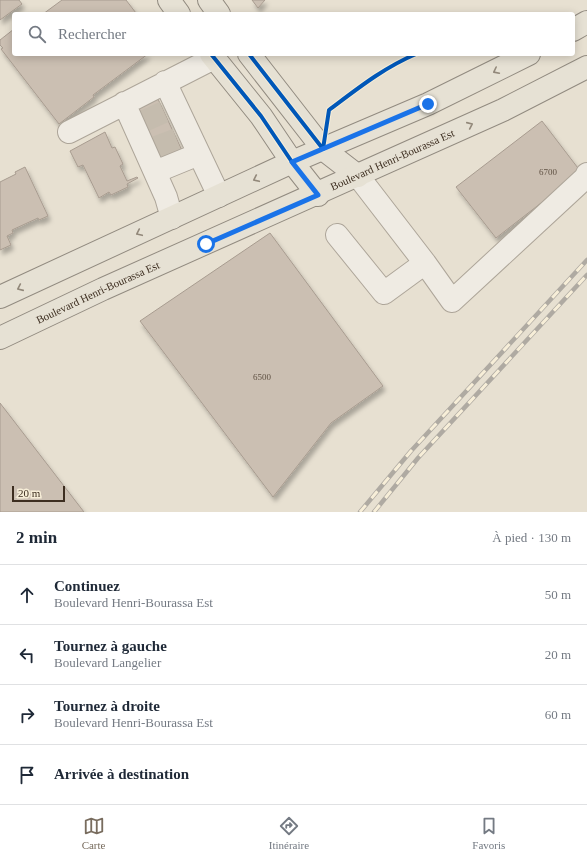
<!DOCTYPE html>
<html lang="fr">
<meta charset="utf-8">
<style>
:root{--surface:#fff;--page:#f2f2f3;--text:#1f2937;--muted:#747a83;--line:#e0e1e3;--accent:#786c5e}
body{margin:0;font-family:Georgia,serif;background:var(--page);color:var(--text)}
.scale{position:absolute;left:12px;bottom:10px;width:53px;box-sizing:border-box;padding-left:4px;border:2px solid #3d2e20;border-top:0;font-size:11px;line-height:14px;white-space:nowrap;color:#3d2e20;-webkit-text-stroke:3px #f7eed8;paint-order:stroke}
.stop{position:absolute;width:12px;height:12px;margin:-9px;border:3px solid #1a73e8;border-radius:50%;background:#fff}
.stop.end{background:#1a73e8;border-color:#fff;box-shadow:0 1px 4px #0008}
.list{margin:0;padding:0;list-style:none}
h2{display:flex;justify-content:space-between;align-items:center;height:52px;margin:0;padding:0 16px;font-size:17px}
h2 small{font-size:13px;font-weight:400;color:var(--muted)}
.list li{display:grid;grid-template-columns:26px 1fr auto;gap:12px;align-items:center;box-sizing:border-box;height:60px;padding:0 16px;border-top:1px solid var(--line)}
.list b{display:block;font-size:15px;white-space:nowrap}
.list p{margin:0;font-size:13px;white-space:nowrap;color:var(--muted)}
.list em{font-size:13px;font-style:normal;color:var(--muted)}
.icon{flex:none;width:22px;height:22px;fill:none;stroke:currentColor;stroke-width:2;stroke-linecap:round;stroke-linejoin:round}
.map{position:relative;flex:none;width:587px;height:512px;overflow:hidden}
.search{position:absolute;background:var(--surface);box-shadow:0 2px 10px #0003;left:12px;right:12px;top:12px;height:44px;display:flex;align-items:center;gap:10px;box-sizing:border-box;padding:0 14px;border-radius:4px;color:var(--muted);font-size:15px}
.sheet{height:292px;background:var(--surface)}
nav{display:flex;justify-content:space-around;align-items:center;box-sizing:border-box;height:56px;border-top:1px solid var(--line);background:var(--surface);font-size:11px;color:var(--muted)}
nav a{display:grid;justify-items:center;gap:2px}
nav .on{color:var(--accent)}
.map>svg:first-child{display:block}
.building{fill:#cbbfb2;stroke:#a89c90;filter:url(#shadow)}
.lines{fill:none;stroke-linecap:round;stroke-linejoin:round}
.minor-tunnel{stroke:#c5bcae;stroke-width:22;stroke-dasharray:22 11;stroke-linecap:butt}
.minor-casing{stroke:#ada599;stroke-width:24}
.major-casing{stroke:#928b80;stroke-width:24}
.minor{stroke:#efebe3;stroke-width:22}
.major{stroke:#e6e1d4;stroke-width:22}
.rail-casing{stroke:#afaaa2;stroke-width:4.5}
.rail{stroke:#f7eed8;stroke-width:3;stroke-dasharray:9;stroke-linecap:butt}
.cycleway-casing{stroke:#f7eed8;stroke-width:6}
.cycleway{stroke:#0057b8;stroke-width:4}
.oneway{stroke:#92887a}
.route{stroke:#1a73e8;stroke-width:5}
.labels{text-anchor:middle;stroke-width:3.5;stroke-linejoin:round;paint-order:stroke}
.number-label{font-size:9px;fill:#605244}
.street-label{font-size:11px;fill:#3d2e20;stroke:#f7eed8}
</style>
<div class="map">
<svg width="587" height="512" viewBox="0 0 587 512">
<defs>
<filter id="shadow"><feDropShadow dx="2.5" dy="4.5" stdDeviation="2" flood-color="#0004"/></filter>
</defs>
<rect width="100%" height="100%" fill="#e7e0d1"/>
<!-- building -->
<path class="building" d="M 0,0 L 19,0 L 22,4 L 0,20 Z
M 62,0 L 126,0 L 136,13 L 134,14 L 43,14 Z
M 252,0 L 265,0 L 258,8 Z
M 14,29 L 14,54 L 148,54 L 93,95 L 94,97 L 59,124 L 1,49 L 3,48 L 0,45 L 0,40 Z
M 158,99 L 185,157 L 165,166 L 138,109 Z
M 542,121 L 581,172 L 496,238 L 456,187 Z
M 105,132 L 112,148 L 115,147 L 123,164 L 120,166 L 127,181 L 137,177 L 138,178 L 127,184 L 128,187 L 111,195 L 109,192 L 99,198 L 83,165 L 78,167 L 70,151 Z
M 25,167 L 48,216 L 39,220 L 38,218 L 12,230 L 13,233 L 7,236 L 11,245 L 0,250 L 0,182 L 16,174 L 15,172 Z
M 270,233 L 383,386 L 331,423 L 273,497 L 140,321 Z
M 0,403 L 84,512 L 0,512 Z"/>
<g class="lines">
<!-- minor-tunnel -->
<path class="minor-tunnel" d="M 144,121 L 164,112
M 156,147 L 177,139"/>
<!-- minor casing -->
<g class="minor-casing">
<path id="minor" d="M 165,82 L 219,196
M 124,103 L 166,197 L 172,218
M 69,132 L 214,58
M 155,172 L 199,154
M 358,176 L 425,263 L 452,301 L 586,177 L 587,174
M 337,235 L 384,293 L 425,263"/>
</g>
<!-- major casing -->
<g class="major-casing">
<g id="major">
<path d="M 169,0 L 179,14"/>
<path d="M 209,0 L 219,14"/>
<path d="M 573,30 L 587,22"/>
<path d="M 211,54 L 261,116 L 292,162 L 318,195"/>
<path d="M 249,54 L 323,149 L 358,176"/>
<path d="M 0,297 L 292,162 L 428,104 L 529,54"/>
<path id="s1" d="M 0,338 L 103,289 L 503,110 L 587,67"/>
</g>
</g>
<!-- minor -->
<use href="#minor" class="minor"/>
<!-- major -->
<use href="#major" class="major"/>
<!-- rail casing -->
<g class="rail-casing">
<path id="rail" d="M 360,512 L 411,451 L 587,260
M 374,512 L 418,458 L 587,275"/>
</g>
<!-- rail -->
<use href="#rail" class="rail"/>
<!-- cycleway casing -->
<g class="cycleway-casing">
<path id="cycleway" d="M 211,54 L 261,116 L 292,162
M 249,54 L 323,149
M 323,149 L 329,110 C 357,89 383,68 416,54"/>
</g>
<!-- cycleway -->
<use href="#cycleway" class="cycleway"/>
</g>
<!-- one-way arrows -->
<defs><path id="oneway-chevron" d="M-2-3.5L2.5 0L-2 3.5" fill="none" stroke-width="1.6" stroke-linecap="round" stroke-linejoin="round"/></defs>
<g class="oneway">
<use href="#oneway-chevron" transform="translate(496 71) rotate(153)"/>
<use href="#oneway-chevron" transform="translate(470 125) rotate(-24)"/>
<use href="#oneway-chevron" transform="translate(256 179) rotate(155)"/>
<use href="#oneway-chevron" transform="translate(139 233) rotate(155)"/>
<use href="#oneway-chevron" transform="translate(20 288) rotate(156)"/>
</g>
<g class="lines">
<!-- route -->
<path class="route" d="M 206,244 L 318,195 L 292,162 L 428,104"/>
</g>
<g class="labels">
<!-- number labels -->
<g class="number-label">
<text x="548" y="175">6700</text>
<text x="262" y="380">6500</text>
</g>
<!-- street labels -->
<g class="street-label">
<text dy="4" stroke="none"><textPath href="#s1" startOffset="431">Boulevard Henri-Bourassa Est</textPath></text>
<text dy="4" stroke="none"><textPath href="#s1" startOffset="108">Boulevard Henri-Bourassa Est</textPath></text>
</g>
</g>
</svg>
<div class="scale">20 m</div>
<div class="stop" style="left:206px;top:244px"></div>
<div class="stop end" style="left:428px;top:104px"></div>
<div class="search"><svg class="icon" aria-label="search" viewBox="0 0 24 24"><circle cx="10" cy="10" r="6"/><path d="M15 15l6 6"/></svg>Rechercher</div>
</div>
<section class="sheet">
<h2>2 min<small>À pied · 130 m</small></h2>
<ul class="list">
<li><svg class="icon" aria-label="ahead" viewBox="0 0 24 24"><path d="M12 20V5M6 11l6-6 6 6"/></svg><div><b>Continuez</b><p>Boulevard Henri-Bourassa Est</p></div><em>50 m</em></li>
<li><svg class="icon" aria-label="left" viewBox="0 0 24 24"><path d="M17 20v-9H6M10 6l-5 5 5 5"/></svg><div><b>Tournez à gauche</b><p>Boulevard Langelier</p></div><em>20 m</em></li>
<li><svg class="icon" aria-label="right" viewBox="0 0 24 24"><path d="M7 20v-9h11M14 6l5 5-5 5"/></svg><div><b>Tournez à droite</b><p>Boulevard Henri-Bourassa Est</p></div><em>60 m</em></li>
<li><svg class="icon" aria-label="arrive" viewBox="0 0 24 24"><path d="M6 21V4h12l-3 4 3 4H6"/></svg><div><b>Arrivée à destination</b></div></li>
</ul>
</section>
<nav>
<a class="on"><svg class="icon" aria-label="map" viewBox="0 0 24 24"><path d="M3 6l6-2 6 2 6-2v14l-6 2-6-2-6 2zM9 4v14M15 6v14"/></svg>Carte</a>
<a><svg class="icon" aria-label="directions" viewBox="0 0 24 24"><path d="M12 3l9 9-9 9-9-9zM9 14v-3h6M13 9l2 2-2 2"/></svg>Itinéraire</a>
<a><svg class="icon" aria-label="saved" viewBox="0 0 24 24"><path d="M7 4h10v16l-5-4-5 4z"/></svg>Favoris</a>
</nav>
